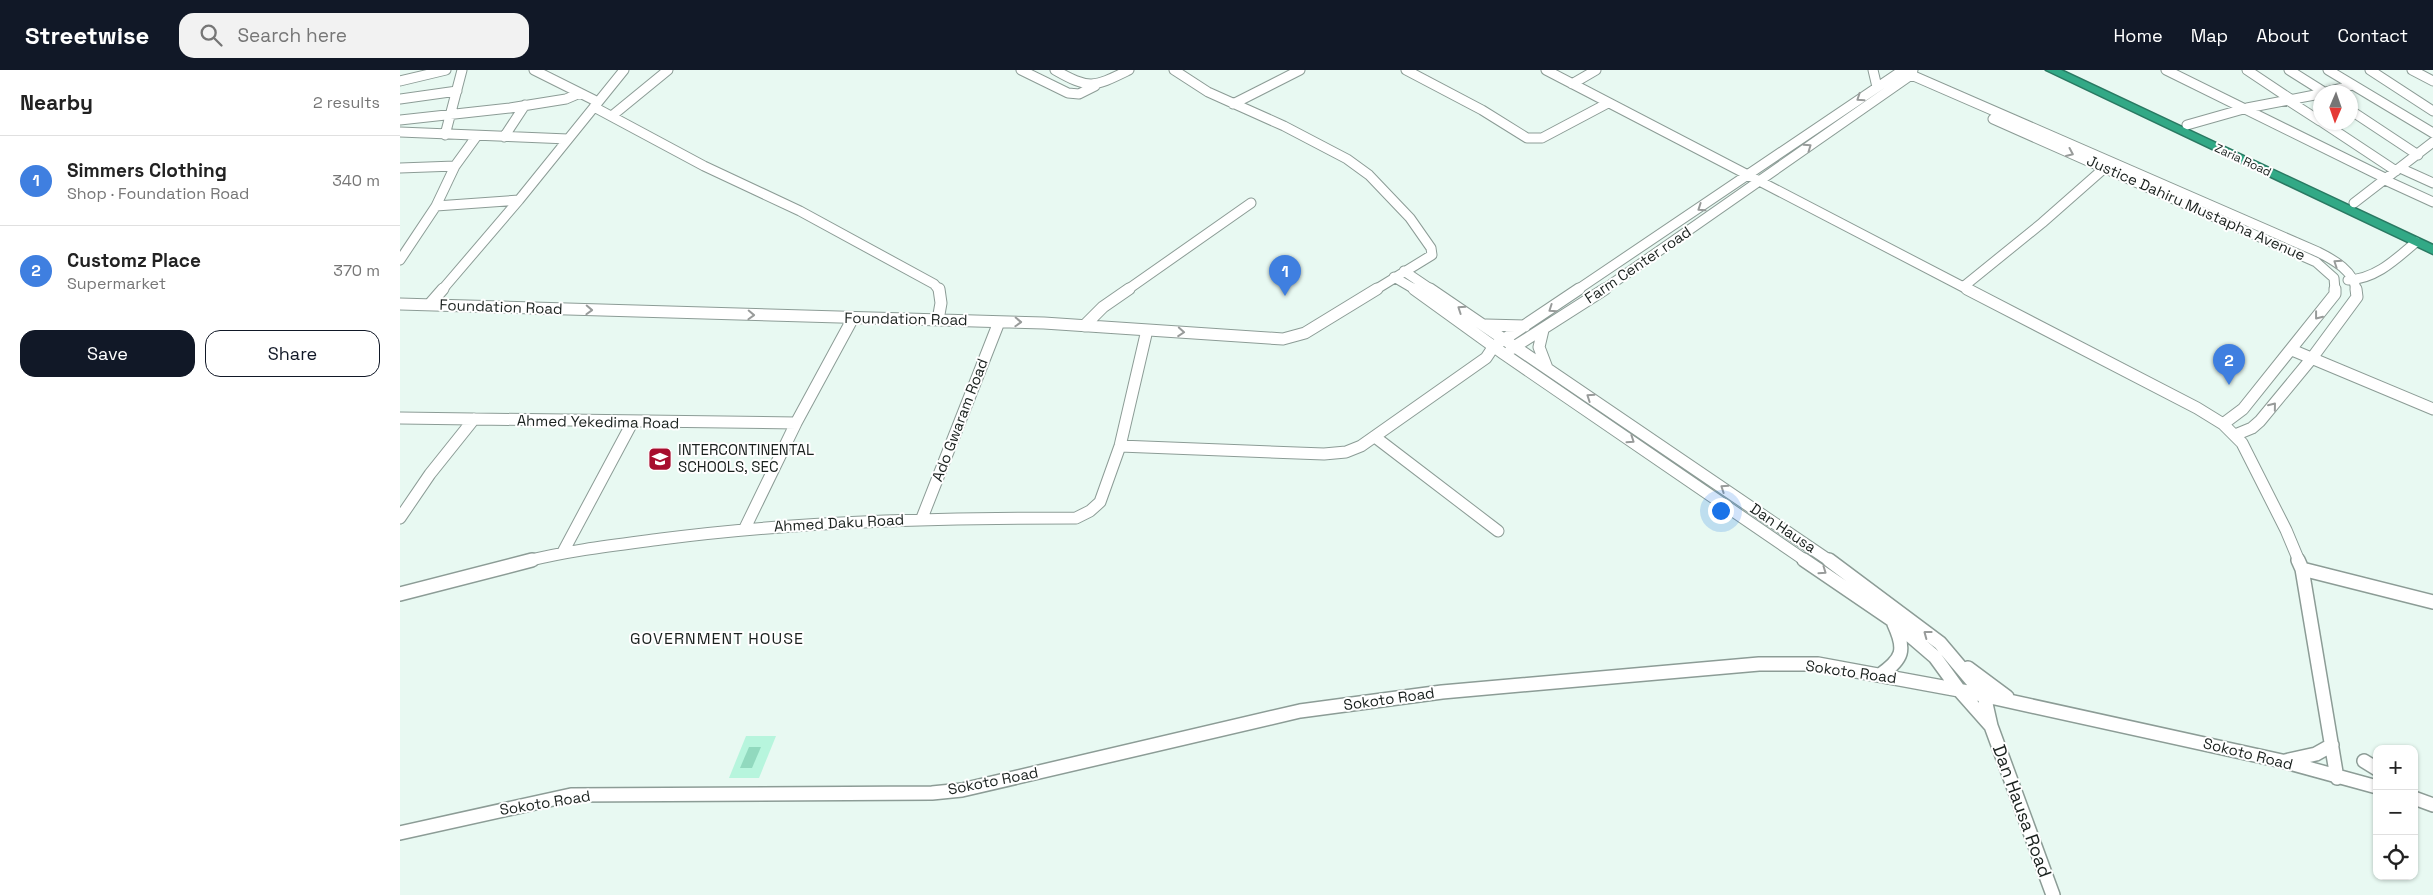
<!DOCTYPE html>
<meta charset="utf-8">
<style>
:root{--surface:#fff;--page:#f2f2f2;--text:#222;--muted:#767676;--line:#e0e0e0;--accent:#111827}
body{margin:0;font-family:"Space Grotesk",sans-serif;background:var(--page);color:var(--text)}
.controls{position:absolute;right:15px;bottom:15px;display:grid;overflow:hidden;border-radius:10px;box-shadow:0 1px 4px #0004}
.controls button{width:45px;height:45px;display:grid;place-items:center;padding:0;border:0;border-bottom:1px solid var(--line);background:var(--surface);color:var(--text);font:25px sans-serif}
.compass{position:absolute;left:1913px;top:15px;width:45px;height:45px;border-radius:50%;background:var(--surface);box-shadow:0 1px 4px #0004;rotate:182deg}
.you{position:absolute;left:1320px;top:440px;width:18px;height:18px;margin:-12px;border:4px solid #fff;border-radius:50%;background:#1a73e8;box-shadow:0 0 0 8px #1a73e833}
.badge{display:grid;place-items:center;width:32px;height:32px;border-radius:50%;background:var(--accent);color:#fff;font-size:16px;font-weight:700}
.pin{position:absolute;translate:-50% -41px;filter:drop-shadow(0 1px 2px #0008)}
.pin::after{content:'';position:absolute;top:26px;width:18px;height:15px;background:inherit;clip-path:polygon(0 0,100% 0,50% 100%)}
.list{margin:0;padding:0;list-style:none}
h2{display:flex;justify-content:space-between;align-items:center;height:65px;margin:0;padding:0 20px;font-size:21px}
h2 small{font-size:16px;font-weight:400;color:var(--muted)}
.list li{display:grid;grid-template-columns:32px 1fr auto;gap:15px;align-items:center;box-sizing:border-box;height:90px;padding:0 20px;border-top:1px solid var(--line)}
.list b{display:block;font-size:19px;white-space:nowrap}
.list p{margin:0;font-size:16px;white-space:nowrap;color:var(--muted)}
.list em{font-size:16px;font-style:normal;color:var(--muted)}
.actions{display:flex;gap:10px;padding:15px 20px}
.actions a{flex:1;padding:11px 0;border:1px solid var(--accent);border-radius:15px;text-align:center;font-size:18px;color:var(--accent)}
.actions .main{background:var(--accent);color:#fff}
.icon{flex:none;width:28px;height:28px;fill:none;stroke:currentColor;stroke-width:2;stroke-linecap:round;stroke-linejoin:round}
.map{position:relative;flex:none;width:2033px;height:825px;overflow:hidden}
header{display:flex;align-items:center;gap:30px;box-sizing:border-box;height:70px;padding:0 25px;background:var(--accent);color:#fff}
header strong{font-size:24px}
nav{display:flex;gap:28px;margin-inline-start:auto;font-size:18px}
.search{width:350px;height:45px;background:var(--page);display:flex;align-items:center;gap:12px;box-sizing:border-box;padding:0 18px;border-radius:15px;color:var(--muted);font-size:19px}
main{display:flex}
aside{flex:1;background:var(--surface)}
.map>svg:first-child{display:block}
.green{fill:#b7f5dd}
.water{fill:#91d9be}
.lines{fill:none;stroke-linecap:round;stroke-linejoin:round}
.minor-far2-casing{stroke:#8c9c96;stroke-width:11}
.minor-far1-casing{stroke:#8c9c96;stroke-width:13}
.minor-casing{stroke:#8c9c96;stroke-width:16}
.highway-casing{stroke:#2a7962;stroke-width:3}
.minor-far2{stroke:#fff;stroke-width:9}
.minor-far1{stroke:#fff;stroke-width:11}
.minor{stroke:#fff;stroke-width:13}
.highway{fill:#32a986;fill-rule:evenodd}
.oneway{stroke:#989b9a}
.labels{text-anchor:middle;stroke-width:4;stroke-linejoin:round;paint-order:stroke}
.far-street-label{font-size:12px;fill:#1a211e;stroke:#fff}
.street-label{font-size:15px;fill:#1a211e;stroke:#fff}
.poi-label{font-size:15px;fill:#1a211e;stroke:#fff;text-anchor:start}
.neighbourhood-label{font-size:16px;letter-spacing:1px;fill:#1a211e;stroke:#fff}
.near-street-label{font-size:18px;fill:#1a211e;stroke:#fff}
</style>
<header>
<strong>Streetwise</strong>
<div class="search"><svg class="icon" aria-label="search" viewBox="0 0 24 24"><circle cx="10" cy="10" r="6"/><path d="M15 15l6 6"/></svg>Search here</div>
<nav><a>Home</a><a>Map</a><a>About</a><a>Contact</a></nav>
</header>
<main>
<aside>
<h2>Nearby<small>2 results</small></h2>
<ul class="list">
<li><span class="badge" style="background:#3f7fe0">1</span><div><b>Simmers Clothing</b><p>Shop · Foundation Road</p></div><em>340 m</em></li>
<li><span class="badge" style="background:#3f7fe0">2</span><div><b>Customz Place</b><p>Supermarket</p></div><em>370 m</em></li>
</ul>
<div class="actions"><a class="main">Save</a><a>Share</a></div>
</aside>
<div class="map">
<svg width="2033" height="825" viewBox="0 0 2033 825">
<rect width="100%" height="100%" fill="#e8f9f2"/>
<!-- green -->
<path class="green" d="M 346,666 L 376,666 L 359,708 L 329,708 Z"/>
<!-- water -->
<path class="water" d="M 349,677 L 361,677 L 352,698 L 340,698 Z"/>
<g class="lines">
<!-- minor-far2 casing -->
<g class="minor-far2-casing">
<path id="minor-far2" d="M 134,0 L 198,32
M 621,0 L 668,23 L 679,24 L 695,16
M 655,0 C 690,20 694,17 729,0
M 774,0 L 808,22 L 884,56 L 947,89 L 969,105 L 1010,148 L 1031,178 L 1032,185 L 975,220
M 1006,0 L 1082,40 L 1127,68 L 1142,68 L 1208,33
M 1146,0 L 1569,220
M 1473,0 L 1477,17
M 1500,0 L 1918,182 C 1934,190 1954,201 1956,220
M 1766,0 L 1987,109
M 1847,0 L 1892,30
M 1889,0 L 1924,22
M 1928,0 L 2033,63
M 1970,0 L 2033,41
M 2012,0 L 2033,11
M 0,11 L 46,0
M 1172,14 L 1196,0
M 1926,22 L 1953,15
M 0,29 L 57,21
M 1889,31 L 1920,51
M 833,34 L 900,0
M 194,37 L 304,96 L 400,141 L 534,214 L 539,220
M 1950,40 L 2018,85
M 213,45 L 268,0
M 1593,49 L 1916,192 L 1934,208 L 1935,220
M 0,50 L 110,38 L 166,29 L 180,23
M 1922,52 L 1996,101
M 1787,55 L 1847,38 L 1920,24
M 0,62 L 168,69
M 45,65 L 62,0
M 104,67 L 125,35
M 0,98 L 55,96
M 2000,98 L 2033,113
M 1985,110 L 2033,132
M 1954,133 L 2033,72
M 36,136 L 119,130
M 0,190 L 36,136 L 55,96 L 76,67
M 1004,201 L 1032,220
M 994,207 L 1016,220
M 1948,210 C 1976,209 1996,189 2016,172
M 1563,217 L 1642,153 L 1709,94
M 42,220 L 119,130 L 224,0
M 727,220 L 851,133
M 1177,220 L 1503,0
M 1203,220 L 1511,5 L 1513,0"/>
</g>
<!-- minor-far1 casing -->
<g class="minor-far1-casing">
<path id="minor-far1" d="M 1014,219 L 1104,284 L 1406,491
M 1030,219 L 1430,491
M 1567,219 L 1797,338 L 1823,354 L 1842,373 L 1886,460 L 1899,491
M 0,234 L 644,253 L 883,269 L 905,263 L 977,219
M 29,235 L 43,219
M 538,250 L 541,233 L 539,219
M 1086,255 L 1125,256
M 684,256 L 703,237 L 729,219
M 1143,260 L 1139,277 L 1147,298
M 1111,279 L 1205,219
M 1892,280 L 2033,339
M 0,348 L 396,353
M 1823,354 L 1843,339 L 1935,224 L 1935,219
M 1835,365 L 1852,358 L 1860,351 L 1912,288 L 1957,227 L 1956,219
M 975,367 L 1098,461
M 720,376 L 924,384 L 946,382 L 961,376 L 1086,288 L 1094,276 L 1179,219
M 0,448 L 30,404 L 74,349
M 522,448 L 599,252
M 345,458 L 396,353 L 453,248
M 163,482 L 232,353
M 127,491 C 171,480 216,475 261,469 C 400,451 536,448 676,448 L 690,441 L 700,432 L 720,376 L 747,260"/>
</g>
<!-- minor casing -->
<g class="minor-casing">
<path id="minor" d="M 1404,490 L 1492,550 L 1535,587 L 1559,620 L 1590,655
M 1429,490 L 1540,573 L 1584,625 L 1591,656 L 1653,825
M 1898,490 L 1902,499 L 1937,708
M 1902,499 L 2033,532
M 0,524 L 132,490
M 1568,598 L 1607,627
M 1480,605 C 1503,589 1506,580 1494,554
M 1885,691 L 1916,684 L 1932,675
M 1964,691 L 1977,699
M 2014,728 L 2033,735
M 0,763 L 171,725 L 532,723 L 562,720 L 900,641 L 1042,622 L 1359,594 L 1418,594 L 1559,620 L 1882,691 L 1977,717"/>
</g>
<!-- highway casing -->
<g class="highway-casing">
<path id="highway" d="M 1646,0 L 1661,0 L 2033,175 L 2033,184 Z"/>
</g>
<!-- minor-far2 -->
<use href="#minor-far2" class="minor-far2"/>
<!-- minor-far1 -->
<use href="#minor-far1" class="minor-far1"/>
<!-- minor -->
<use href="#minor" class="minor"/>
<!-- highway -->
<use href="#highway" class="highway"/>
</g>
<!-- one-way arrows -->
<defs><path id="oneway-chevron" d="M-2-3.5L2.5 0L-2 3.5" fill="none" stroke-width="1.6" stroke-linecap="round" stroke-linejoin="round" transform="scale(1.25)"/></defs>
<g class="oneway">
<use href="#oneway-chevron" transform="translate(1460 28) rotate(146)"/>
<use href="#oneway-chevron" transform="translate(1408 77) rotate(-35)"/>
<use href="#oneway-chevron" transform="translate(1670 83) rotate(24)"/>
<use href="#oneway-chevron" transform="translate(1301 138) rotate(146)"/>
<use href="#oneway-chevron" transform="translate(1937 193) rotate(-146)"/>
<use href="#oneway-chevron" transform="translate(1061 239) rotate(-146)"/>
<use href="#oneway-chevron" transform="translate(1152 239) rotate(146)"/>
<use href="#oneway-chevron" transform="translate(189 240) rotate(2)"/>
<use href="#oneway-chevron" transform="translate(351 245) rotate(2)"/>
<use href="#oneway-chevron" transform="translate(1918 246) rotate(128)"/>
<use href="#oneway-chevron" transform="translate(618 252) rotate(2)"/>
<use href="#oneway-chevron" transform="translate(781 262) rotate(4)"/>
<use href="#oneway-chevron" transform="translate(1190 327) rotate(-146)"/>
<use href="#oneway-chevron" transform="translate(1873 336) rotate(-51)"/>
<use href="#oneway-chevron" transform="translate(1231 370) rotate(34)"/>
<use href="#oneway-chevron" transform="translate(1324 418) rotate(-146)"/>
<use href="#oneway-chevron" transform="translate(1423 501) rotate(35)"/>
<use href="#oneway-chevron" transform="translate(1527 564) rotate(-143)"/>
</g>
<!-- icons -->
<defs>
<g id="school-square" transform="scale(1.25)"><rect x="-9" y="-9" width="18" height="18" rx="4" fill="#a70e2e" stroke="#fff"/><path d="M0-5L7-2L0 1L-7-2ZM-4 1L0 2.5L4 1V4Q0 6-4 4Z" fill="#fff"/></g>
</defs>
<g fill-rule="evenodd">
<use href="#school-square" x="260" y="389"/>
</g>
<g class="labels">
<!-- far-street labels -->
<g class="far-street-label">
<text transform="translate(1843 90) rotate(25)" y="4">Zaria Road</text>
</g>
<!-- street labels -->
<g class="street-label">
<text transform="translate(1796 138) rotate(24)" y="5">Justice Dahiru Mustapha Avenue</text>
<text transform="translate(1238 195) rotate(-34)" y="5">Farm Center road</text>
<text transform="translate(101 237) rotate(2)" y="5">Foundation Road</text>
<text transform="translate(506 249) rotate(1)" y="5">Foundation Road</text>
<text transform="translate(560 350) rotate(-69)" y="5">Ado Gwaram Road</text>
<text transform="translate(198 352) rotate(1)" y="5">Ahmed Yekedima Road</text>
<text transform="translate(439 453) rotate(-3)" y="5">Ahmed Daku Road</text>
<text transform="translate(1383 458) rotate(34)" y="5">Dan Hausa</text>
<text transform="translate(1451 602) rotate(8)" y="5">Sokoto Road</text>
<text transform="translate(989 629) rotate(-8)" y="5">Sokoto Road</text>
<text transform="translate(1848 684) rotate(14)" y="5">Sokoto Road</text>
<text transform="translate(593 711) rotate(-11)" y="5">Sokoto Road</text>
<text transform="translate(145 733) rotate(-9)" y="5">Sokoto Road</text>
</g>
<!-- poi labels -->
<g class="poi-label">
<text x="278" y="385">INTERCONTINENTAL<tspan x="278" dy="17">SCHOOLS, SEC</tspan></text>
</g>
<!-- neighbourhood labels -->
<g class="neighbourhood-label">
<text x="317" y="574">GOVERNMENT HOUSE</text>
</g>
<!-- near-street labels -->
<g class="near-street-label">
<text transform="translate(1622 741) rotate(70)" y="6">Dan Hausa Road</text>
</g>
</g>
</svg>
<div class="controls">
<button>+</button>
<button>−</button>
<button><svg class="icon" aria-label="locate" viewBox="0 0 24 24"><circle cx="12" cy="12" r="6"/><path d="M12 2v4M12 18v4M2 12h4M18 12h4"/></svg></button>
</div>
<svg class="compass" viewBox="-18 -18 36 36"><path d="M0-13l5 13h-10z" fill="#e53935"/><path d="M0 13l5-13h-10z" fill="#767676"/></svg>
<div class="you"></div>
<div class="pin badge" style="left:885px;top:226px;background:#3f7fe0">1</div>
<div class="pin badge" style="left:1829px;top:315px;background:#3f7fe0">2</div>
</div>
</main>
